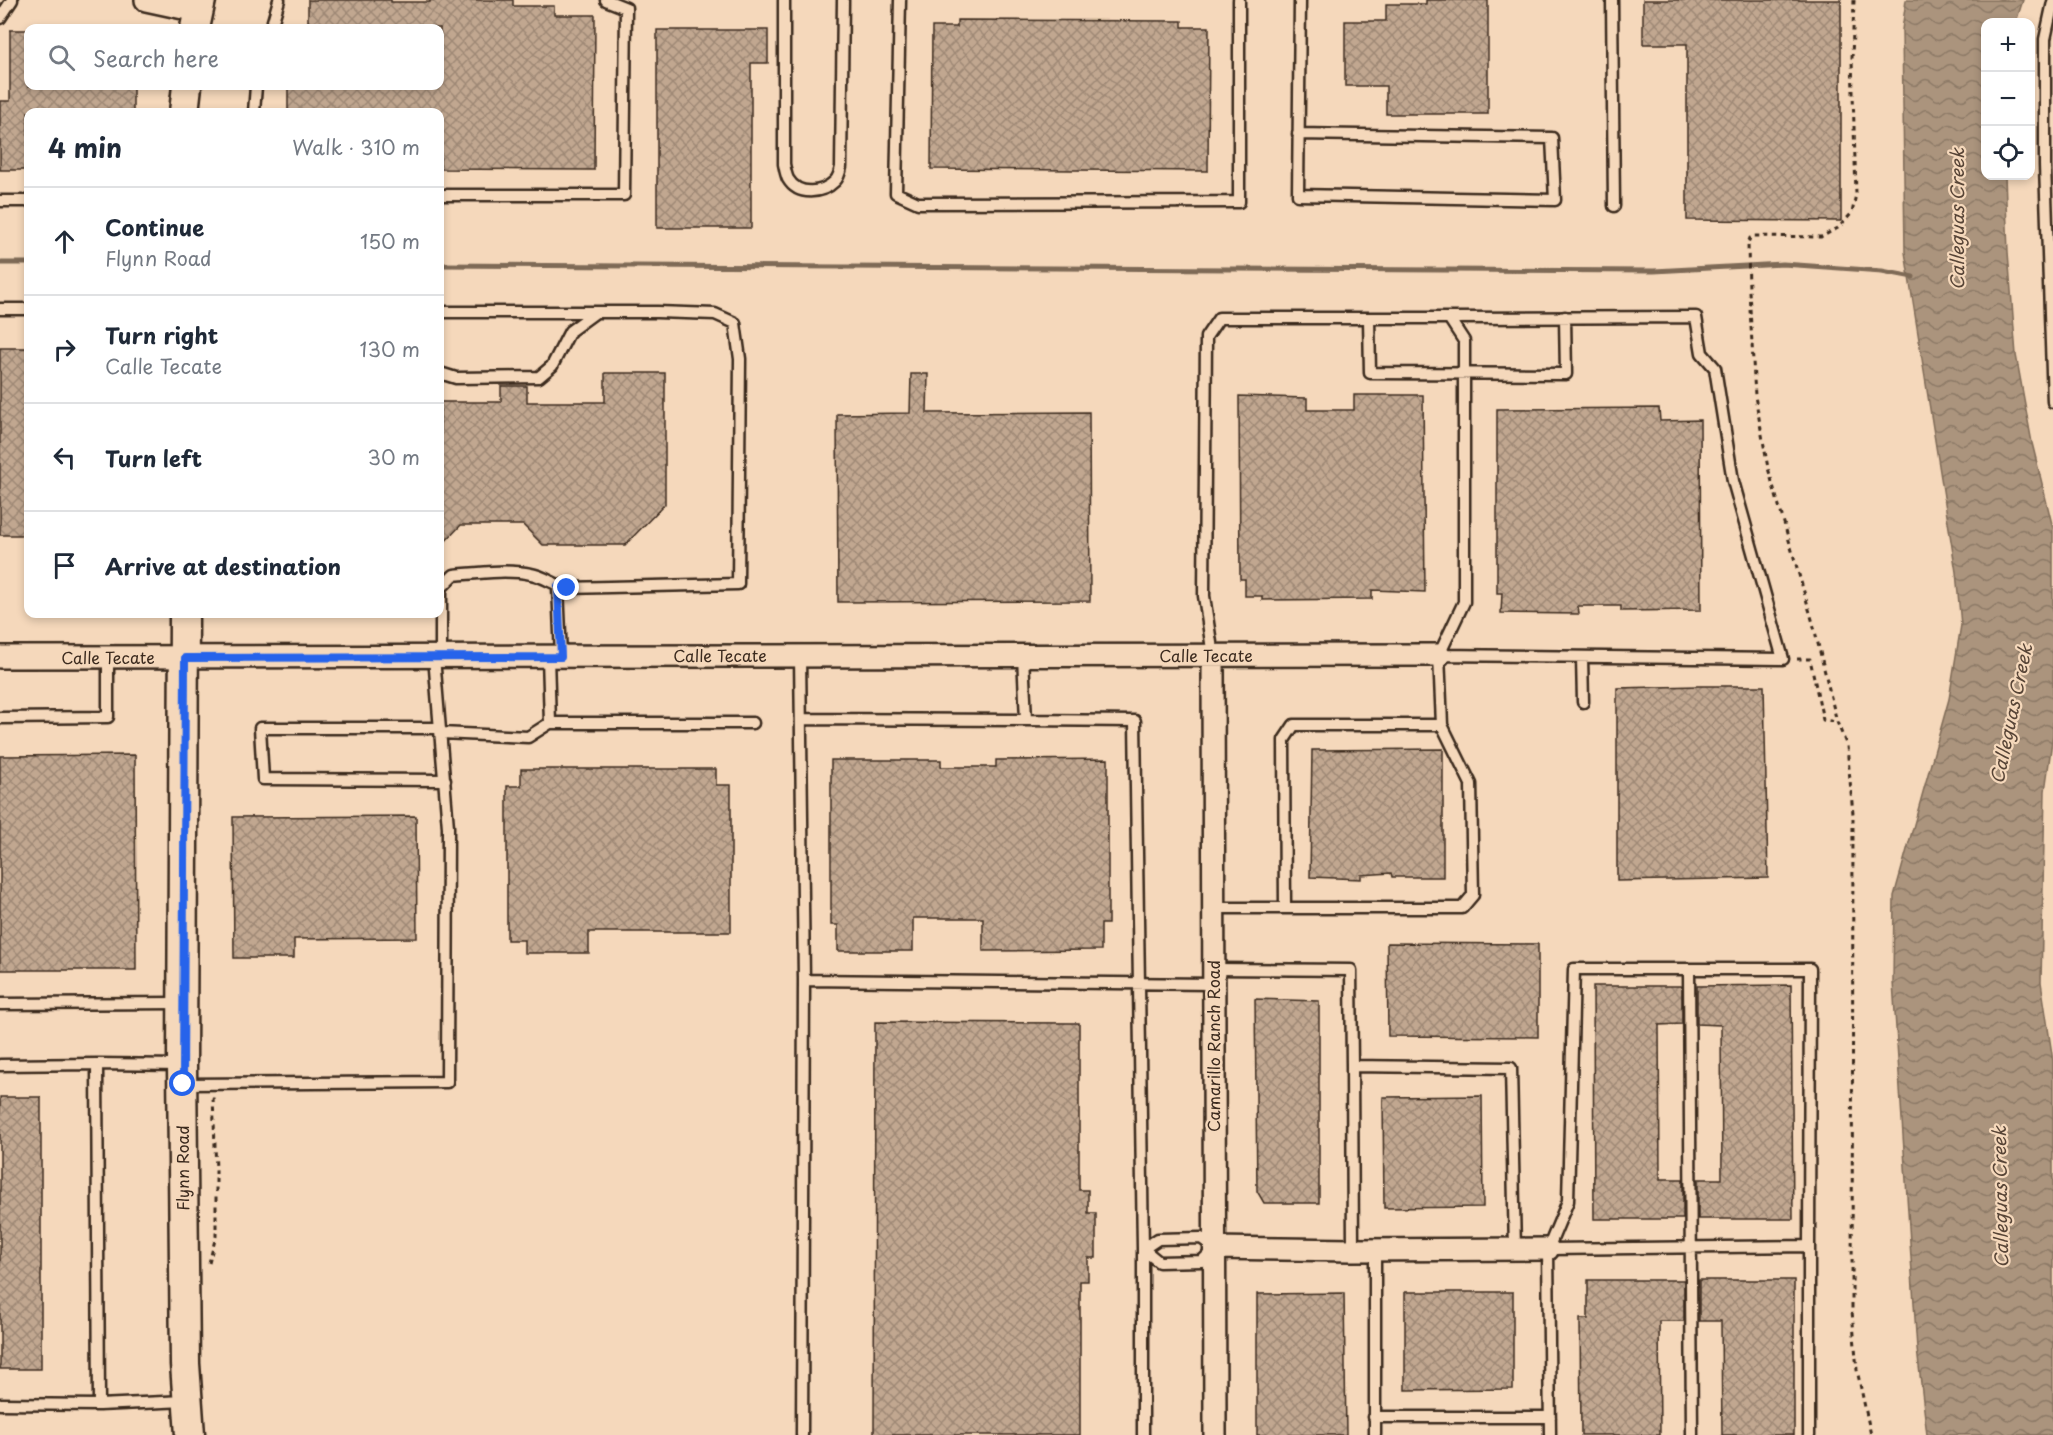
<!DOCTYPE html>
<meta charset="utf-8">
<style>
:root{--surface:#fff;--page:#f6f6f7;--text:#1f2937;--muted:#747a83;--line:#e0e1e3}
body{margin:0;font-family:"Playpen Sans",sans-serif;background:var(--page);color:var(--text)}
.controls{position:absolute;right:18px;top:18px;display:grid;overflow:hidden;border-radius:12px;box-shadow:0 3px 9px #0003}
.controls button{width:54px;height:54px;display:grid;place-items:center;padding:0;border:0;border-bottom:2px solid var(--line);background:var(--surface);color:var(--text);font:30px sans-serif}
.stop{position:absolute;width:18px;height:18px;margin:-14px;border:4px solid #2563eb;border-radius:50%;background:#fff}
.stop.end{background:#2563eb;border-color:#fff;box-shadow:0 2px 6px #0008}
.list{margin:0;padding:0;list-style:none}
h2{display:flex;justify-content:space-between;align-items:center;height:78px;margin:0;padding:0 24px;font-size:26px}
h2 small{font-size:20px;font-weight:400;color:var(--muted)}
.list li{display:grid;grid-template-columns:39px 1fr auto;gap:18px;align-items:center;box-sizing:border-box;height:108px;padding:0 24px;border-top:2px solid var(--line)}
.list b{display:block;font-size:22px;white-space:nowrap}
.list p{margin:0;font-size:20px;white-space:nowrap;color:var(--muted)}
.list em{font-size:20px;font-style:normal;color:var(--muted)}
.icon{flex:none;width:33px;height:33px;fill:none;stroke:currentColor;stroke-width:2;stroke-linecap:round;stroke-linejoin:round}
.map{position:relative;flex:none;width:2053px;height:1435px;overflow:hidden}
.search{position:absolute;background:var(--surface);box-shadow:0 3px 9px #0003;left:24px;top:24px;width:420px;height:66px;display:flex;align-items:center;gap:15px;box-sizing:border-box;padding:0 21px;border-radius:12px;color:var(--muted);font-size:22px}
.panel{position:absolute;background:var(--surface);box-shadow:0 3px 9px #0003;left:24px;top:108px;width:420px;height:510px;border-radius:12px}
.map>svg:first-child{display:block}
.water{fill:url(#water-waves);stroke:#7e6a57;stroke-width:1.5}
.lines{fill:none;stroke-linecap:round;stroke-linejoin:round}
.stream{stroke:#7e6a57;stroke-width:5}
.building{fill:url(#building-cross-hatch);stroke:#3b2a1e;stroke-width:1.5}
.service-casing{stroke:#3b2a1e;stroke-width:15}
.minor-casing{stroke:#3b2a1e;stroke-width:26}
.secondary-casing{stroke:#3b2a1e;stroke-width:33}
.path{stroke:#3b2a1e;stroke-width:3;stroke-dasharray:4.5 4.5;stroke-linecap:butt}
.service{stroke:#f5d8bb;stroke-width:10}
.minor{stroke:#f5d8bb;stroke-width:21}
.secondary{stroke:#f5d8bb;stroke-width:28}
.route{stroke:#2563eb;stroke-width:8}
.labels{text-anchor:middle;stroke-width:4.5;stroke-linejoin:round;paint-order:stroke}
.street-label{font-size:16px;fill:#3b2a1e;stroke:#f5d8bb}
.water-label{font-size:18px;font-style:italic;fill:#574436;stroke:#f5d8bb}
</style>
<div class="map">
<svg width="2053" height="1435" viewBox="0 0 2053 1435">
<defs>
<pattern id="water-waves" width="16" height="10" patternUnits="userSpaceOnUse" patternTransform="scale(1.5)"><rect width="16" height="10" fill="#ab947d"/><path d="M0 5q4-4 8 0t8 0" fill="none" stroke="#8c7966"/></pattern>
<pattern id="building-cross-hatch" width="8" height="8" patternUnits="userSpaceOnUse" patternTransform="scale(1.5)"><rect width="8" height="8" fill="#c1a790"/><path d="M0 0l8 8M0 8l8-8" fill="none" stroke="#9e8875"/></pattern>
</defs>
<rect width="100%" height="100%" fill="#f5d8bb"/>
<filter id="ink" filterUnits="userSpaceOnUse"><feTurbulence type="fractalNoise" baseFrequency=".0167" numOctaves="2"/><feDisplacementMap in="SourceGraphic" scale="12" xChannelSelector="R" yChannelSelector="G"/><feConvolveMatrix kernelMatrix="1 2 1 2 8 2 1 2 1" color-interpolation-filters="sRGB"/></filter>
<g filter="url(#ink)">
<!-- water -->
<path class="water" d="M 1906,0 L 2023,0 L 2016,22 L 1986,22 L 1986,176 L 2005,176 L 2008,252 L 2016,355 L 2032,443 L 2053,528 L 2053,734 L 2045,791 L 2041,982 L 2053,1061 L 2053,1435 L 1927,1435 L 1917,1349 L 1893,982 L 1894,896 L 1949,699 L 1961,625 L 1956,572 L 1905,252 L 1902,30 Z"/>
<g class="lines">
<!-- stream -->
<path class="stream" d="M 0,263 L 28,263
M 440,265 L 1654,271 L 1783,264 L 1882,271 L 1913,277"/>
</g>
<!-- building -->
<path class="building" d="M 308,0 L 391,0 L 391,2 L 430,2 L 430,0 L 513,0 L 513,6 L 554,6 L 554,15 L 595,15 L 594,170 L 440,169 L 440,112 L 288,112 L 288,86 L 440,86 L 440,28 L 308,28 Z
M 1426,0 L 1488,0 L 1488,114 L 1386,114 L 1386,86 L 1345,86 L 1345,21 L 1386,21 L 1386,4 L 1426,4 Z
M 1643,0 L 1841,0 L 1841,221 L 1687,220 L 1687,44 L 1643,44 Z
M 957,20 L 1182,21 L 1182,27 L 1209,27 L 1208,171 L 931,169 L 932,27 L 957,27 Z
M 10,30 L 28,30 L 28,86 L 133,86 L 133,112 L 28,112 L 28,170 L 0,170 L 0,101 L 10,101 Z
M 657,30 L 768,30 L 768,63 L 751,63 L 751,228 L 657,228 Z
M 0,348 L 28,348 L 28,535 L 0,535 Z
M 605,373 L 665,373 L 665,504 L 625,545 L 543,545 L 523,525 L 461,525 L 440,547 L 440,402 L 501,402 L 501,386 L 527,386 L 527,402 L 605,402 Z
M 911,374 L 928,374 L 927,413 L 1089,412 L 1090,601 L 838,602 L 837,414 L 910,413 Z
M 1354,395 L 1423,395 L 1425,592 L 1372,590 L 1372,599 L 1262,600 L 1262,596 L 1245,596 L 1245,579 L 1240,579 L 1239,396 L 1307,398 L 1307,410 L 1354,410 Z
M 1659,408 L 1660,421 L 1700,420 L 1701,610 L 1621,611 L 1621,606 L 1578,606 L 1579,614 L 1501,613 L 1502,593 L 1497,593 L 1497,409 Z
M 1698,686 L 1764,686 L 1768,878 L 1617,881 L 1617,688 Z
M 1443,749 L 1443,877 L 1392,877 L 1391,873 L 1361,875 L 1361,879 L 1310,877 L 1312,750 Z
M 135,755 L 136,970 L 0,970 L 0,756 Z
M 1108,759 L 1108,924 L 1101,924 L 1101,950 L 983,951 L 983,918 L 913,918 L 913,951 L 838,951 L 838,925 L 831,925 L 831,760 L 941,760 L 941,767 L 996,767 L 996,760 Z
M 521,769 L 716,769 L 716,785 L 731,785 L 731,932 L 589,932 L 589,953 L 524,953 L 524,940 L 507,940 L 507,786 L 521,786 Z
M 416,816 L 417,938 L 294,939 L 294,958 L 234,958 L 233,817 Z
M 1387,943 L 1538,944 L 1538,1037 L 1388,1036 Z
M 1791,985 L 1793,1219 L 1698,1219 L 1698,1179 L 1722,1179 L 1721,1025 L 1697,1024 L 1697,986 Z
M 1593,986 L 1682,986 L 1682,1024 L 1659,1025 L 1660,1179 L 1683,1179 L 1683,1219 L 1594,1219 Z
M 1255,999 L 1319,1001 L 1319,1203 L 1264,1203 L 1257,1191 Z
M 875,1022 L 1079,1023 L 1079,1190 L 1088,1190 L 1088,1213 L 1096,1213 L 1096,1258 L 1088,1258 L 1088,1281 L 1080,1281 L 1080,1435 L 874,1435 Z
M 1482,1096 L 1483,1207 L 1384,1208 L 1383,1097 Z
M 0,1097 L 41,1097 L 41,1369 L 0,1369 Z
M 1588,1280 L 1684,1280 L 1684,1321 L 1659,1321 L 1660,1435 L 1581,1435 L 1580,1319 L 1588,1319 Z
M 1699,1280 L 1794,1280 L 1794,1435 L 1722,1435 L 1721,1321 L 1699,1321 Z
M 1405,1292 L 1513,1292 L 1513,1389 L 1405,1390 Z
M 1344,1293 L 1346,1435 L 1257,1435 L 1257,1294 Z"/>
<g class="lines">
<!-- service casing -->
<g class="service-casing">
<path id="service" d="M 784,0 L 784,164 C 785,169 786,175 788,179 C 798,196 822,194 835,181 C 839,177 840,172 841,167 L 843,0
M 900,0 L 896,193 L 918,203 L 1239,202 L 1239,0
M 1612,0 L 1614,206
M 2053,2 L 2045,39 L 2045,165 L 2053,402
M 0,18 L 12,0
M 271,28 L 279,0
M 254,112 L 256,86
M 1298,134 L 1552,138 L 1555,200 L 1298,195 L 1300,0
M 440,195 L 624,195 L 626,8 L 606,0
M 0,201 L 28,201
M 0,309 L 28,309
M 440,312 L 657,312 L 715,314 L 735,323 L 740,359 L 738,584 L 567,588 C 554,585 544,576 531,574 C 508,569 478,573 454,575 L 440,589
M 1369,318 L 1370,373 L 1566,374 L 1565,317
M 440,373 L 456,378 L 539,377 L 552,366 L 570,331 L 596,312
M 558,586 L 561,657
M 441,589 L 441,657
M 1439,655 L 1783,659 L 1733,481 L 1715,368 L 1702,353 L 1696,317 L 1449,318
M 800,656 L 804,980 L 802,1435
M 1023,656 L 1026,720 L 1135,721 L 1143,1249 L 1143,1435
M 1213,656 L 1204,596 L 1206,337 L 1219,318 L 1449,318 L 1464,341 L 1464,602 L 1439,655 L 1442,725 L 1471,784 L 1473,895 L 1462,908 L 1285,908 L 1284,740 L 1294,725 L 1442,725
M 1582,657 L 1583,702
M 0,718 L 108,717 L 108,658
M 801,719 L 1026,720
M 550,723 L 753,723
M 440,728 L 260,728 L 263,779 L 445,780
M 441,733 L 528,737 L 550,723 L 548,657
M 1214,908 L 1285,908
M 1215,969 L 1351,970 L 1352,1066
M 1689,969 L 1692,1435
M 804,980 L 1214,984
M 0,1004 L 182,1003
M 0,1065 L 97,1064
M 183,1084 L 447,1082 L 448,827 L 434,657
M 1201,1238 L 1215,1248 L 1202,1261 L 1159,1262 L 1143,1249 L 1158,1239 Z
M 1548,1249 L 1809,1246 L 1809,1435
M 1353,1250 L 1352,1066 L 1511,1068 L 1515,1250
M 0,1404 L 99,1405 L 97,1064 L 182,1065
M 99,1405 L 185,1401
M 1374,1417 L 1550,1417
M 1375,1435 L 1375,1250
M 1550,1435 L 1548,1249 L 1568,1201 L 1574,969 L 1810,969 L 1809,1246"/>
</g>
<!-- minor casing -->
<g class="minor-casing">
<path id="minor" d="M 146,0 L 197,11
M 1213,656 L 1215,1435
M 0,657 L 1439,655
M 1215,1248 L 1353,1250 L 1548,1249"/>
</g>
<!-- secondary casing -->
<g class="secondary-casing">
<path id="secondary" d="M 195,28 L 201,0
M 184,112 L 187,86
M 184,614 L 182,1065 L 185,1364 L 190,1435"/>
</g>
<!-- path -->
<path class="path" d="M 1854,0 L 1852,59 L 1856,194 L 1852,213 L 1838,228 L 1821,237 L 1754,236 L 1750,238 L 1748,243 L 1749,291 L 1755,396 L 1768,468 L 1813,623 L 1837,722 L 1847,746 L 1853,814 L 1852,1311 L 1857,1370 L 1871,1435
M 1797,659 L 1810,659 L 1823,720 L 1837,722
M 209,1263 L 216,1236 L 216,1170 L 213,1097"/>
<!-- service -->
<use href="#service" class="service"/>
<!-- minor -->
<use href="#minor" class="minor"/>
<!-- secondary -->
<use href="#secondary" class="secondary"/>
</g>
</g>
<g class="lines" filter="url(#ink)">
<!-- route -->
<path class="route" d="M 183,1084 L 185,658 L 561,657 L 558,586 L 567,588"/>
</g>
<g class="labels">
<!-- street labels -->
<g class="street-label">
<text x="720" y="662">Calle Tecate</text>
<text x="1206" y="662">Calle Tecate</text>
<text x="108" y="664">Calle Tecate</text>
<text transform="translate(1214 1046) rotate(-90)" y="6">Camarillo Ranch Road</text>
<text transform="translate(183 1168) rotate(-90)" y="6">Flynn Road</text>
</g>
<!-- water labels -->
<g class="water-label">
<text transform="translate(1958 219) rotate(-90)" y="6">Calleguas Creek</text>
<text transform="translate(2012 714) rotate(-78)" y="6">Calleguas Creek</text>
<text transform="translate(2001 1197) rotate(-91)" y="6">Calleguas Creek</text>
</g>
</g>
</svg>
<div class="controls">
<button>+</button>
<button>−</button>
<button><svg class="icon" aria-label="locate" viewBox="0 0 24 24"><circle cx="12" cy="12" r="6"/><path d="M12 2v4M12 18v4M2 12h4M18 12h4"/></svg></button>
</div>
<div class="stop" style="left:183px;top:1084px"></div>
<div class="stop end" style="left:567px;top:588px"></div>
<div class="search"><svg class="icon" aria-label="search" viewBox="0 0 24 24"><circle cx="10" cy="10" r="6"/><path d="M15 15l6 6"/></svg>Search here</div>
<section class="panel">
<h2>4 min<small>Walk · 310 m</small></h2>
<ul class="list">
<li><svg class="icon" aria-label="ahead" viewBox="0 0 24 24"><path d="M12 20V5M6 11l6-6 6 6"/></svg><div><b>Continue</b><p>Flynn Road</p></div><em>150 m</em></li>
<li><svg class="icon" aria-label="right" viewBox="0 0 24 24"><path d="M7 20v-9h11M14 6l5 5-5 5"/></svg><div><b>Turn right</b><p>Calle Tecate</p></div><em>130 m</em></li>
<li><svg class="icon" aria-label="left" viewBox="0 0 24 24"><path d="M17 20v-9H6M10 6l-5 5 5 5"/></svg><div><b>Turn left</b></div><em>30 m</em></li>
<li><svg class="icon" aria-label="arrive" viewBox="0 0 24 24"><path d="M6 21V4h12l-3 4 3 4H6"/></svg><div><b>Arrive at destination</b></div></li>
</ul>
</section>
</div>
